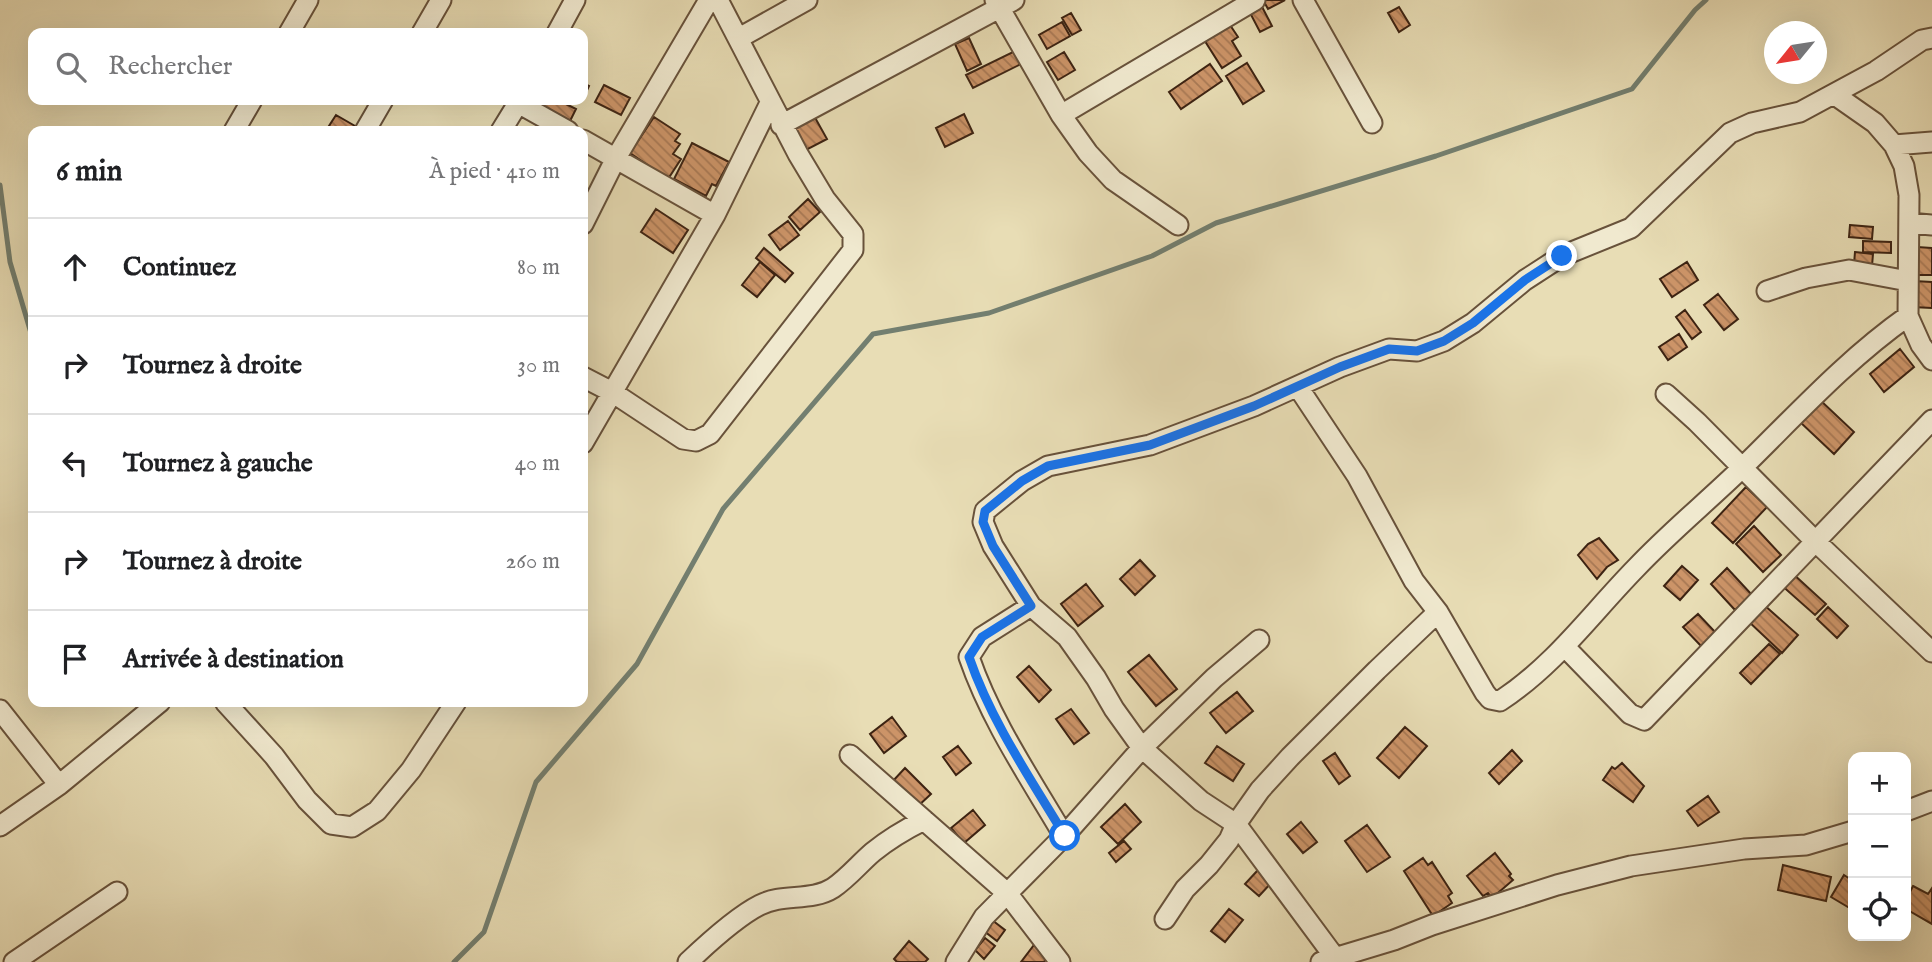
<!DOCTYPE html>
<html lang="fr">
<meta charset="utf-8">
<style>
:root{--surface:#fff;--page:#f2f2f2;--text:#202124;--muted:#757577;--line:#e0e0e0}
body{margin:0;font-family:"IM FELL English",serif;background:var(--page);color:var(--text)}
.controls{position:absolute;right:21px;bottom:21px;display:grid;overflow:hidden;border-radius:14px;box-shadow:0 7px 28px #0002}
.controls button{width:63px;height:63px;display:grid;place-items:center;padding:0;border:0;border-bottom:2px solid var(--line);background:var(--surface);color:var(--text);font:35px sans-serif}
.compass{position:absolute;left:1764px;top:21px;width:63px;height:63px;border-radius:50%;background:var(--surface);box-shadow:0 7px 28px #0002;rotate:240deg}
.stop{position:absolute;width:21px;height:21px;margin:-16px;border:5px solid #1a73e8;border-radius:50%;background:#fff}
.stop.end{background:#1a73e8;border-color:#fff;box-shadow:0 2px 7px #0008}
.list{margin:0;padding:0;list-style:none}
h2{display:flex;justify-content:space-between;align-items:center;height:91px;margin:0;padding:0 28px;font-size:30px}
h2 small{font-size:23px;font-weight:400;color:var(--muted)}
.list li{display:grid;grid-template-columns:46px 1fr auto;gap:21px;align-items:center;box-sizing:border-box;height:98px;padding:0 28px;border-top:2px solid var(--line)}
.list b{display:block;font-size:26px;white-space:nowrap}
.list em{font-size:23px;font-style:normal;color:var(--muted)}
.icon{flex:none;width:38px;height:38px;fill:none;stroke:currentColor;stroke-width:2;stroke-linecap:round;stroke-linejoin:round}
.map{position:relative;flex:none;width:1932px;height:962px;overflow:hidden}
.search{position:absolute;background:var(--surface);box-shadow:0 7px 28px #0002;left:28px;top:28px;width:560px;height:77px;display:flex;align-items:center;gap:18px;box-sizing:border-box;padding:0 24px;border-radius:14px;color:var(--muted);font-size:26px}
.panel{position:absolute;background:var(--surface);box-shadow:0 7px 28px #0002;left:28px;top:126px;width:560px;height:581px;border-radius:14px}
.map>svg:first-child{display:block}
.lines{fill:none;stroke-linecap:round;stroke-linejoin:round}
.stream{stroke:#737f70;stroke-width:5}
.building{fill:url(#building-back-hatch);stroke:#3d2312;stroke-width:2}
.street-casing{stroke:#68523b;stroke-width:23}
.street{stroke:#f0e9cf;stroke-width:19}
.route{stroke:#1a73e8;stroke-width:9}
</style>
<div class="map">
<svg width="1932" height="962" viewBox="0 0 1932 962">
<defs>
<pattern id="building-back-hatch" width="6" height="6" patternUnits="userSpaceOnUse" patternTransform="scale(1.75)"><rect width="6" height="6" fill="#cc9468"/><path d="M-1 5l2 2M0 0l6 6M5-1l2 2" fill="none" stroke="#a77854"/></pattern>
</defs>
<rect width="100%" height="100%" fill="#e8ddb5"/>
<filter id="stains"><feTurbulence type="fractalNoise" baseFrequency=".00286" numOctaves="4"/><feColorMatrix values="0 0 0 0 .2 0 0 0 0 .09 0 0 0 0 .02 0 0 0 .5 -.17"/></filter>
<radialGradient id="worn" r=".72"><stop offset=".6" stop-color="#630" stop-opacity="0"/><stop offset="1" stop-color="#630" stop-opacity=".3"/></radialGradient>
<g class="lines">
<!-- stream -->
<path class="stream" d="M 0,185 L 10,262 L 33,340
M 454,962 L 484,932 L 536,782 L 637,664 L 723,509 L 873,334 L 989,313 L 1152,256 L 1216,223 L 1436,156 L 1632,89 L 1695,10 L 1706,0"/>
</g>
<!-- building -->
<path class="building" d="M 1263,0 L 1285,0 L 1268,9 Z
M 1260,3 L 1272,26 L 1260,32 L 1248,9 Z
M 1399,7 L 1410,25 L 1399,32 L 1388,13 Z
M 1071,13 L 1081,30 L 1072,35 L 1062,18 Z
M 1062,22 L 1070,36 L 1047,49 L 1039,35 Z
M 1228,22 L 1238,37 L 1232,41 L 1241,56 L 1222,68 L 1203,38 Z
M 969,38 L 981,64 L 967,71 L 955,44 Z
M 1017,50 L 1023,63 L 973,88 L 966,75 Z
M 1064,52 L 1075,70 L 1058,80 L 1047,62 Z
M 1247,63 L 1264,91 L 1243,104 L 1226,76 Z
M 1210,64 L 1222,81 L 1181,109 L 1169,92 Z
M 583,83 L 589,86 L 583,99 Z
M 604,85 L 630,98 L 621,115 L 595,102 Z
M 533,100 L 558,100 L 576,109 L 570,121 Z
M 813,114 L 827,139 L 806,150 L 793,125 Z
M 964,114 L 973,133 L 945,147 L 936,128 Z
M 336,115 L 355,126 L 351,131 L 338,131 L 329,126 Z
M 654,117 L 680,134 L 675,141 L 680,144 L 673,154 L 681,159 L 668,179 L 630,153 Z
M 692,143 L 729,162 L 716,186 L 712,184 L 706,196 L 674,179 Z
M 808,199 L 820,212 L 800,230 L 789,217 Z
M 656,209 L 688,230 L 673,253 L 641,232 Z
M 788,221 L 799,235 L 780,250 L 769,235 Z
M 1850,225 L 1873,227 L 1872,239 L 1849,237 Z
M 1863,241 L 1891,242 L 1891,253 L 1863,252 Z
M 1917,247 L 1932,248 L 1932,275 L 1916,275 Z
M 764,248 L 793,273 L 785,282 L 756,258 Z
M 1855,252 L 1873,254 L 1872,266 L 1854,264 Z
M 760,262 L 775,275 L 757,297 L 742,285 Z
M 1687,262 L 1698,280 L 1672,297 L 1660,279 Z
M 1914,281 L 1932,282 L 1932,308 L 1913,307 Z
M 1718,294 L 1738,319 L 1724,330 L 1704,305 Z
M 1685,310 L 1701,332 L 1692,339 L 1676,317 Z
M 1679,334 L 1687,347 L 1668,360 L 1659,347 Z
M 1900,349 L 1914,367 L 1884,392 L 1870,374 Z
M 1820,400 L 1854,432 L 1834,454 L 1800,422 Z
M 1746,487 L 1767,507 L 1733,543 L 1712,523 Z
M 1754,526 L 1781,555 L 1763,572 L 1736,544 Z
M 1599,538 L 1618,560 L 1607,567 L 1597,579 L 1578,555 L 1588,544 Z
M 1140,560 L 1155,576 L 1135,595 L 1120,579 Z
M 1682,566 L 1698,580 L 1680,600 L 1664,586 Z
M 1727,568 L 1752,595 L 1735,610 L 1711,584 Z
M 1791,572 L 1826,604 L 1815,615 L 1780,584 Z
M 1086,584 L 1103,606 L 1078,626 L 1061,604 Z
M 1763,604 L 1798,635 L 1782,653 L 1748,621 Z
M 1828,607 L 1848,626 L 1837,638 L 1817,619 Z
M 1698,614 L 1716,633 L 1702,647 L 1683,627 Z
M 1769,644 L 1780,654 L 1751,684 L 1740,673 Z
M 1149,655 L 1177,689 L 1156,706 L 1128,672 Z
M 1029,666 L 1051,690 L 1039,702 L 1017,677 Z
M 1237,692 L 1253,711 L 1226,733 L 1210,713 Z
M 1071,709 L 1089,733 L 1074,744 L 1056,719 Z
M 892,717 L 906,736 L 884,753 L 870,734 Z
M 1405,727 L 1427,746 L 1399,778 L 1377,758 Z
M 958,746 L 971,763 L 956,775 L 943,757 Z
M 1217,746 L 1244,764 L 1233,781 L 1205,763 Z
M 1512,750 L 1522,761 L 1499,784 L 1489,773 Z
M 1335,753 L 1350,776 L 1339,784 L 1323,761 Z
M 1622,763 L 1644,786 L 1633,802 L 1603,780 L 1612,767 L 1615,769 Z
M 905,768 L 931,794 L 917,807 L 892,782 Z
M 1708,796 L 1719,812 L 1698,826 L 1687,811 Z
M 1125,804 L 1141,822 L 1118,844 L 1101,827 Z
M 973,810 L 985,825 L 964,843 L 951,828 Z
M 1301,822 L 1317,842 L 1303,853 L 1287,834 Z
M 1367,825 L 1390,857 L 1367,872 L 1345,841 Z
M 1124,841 L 1131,849 L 1116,862 L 1109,853 Z
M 1495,853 L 1511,874 L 1509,876 L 1513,880 L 1492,898 L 1488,893 L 1483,896 L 1467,876 Z
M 1423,858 L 1428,865 L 1432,862 L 1452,893 L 1448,896 L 1452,903 L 1433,916 L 1404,871 Z
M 1783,865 L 1831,877 L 1826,901 L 1778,890 Z
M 1258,870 L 1272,882 L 1259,896 L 1245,884 Z
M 1844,875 L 1853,881 L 1853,910 L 1831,897 Z
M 1913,886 L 1928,894 L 1932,888 L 1932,924 L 1906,909 L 1906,900 Z
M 1229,909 L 1243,920 L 1225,942 L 1211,931 Z
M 992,920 L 1005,930 L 997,941 L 984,931 Z
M 985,938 L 995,946 L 984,959 L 975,950 Z
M 909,941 L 928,959 L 925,962 L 897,962 L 894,959 Z
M 1034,945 L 1048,956 L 1044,962 L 1021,962 Z"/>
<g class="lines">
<!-- street casing -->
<g class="street-casing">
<path id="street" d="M 995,0 L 1061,115 L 1088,153 L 1113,180 L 1178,225
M 1303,0 L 1372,123
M 289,33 L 308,0
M 422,33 L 441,0
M 557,33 L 575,0
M 739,38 L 807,0
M 1835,95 L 1875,123 L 1894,145 L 1904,166 L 1909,195 L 1908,316 L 1921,345 L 1932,360
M 518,103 L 568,131
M 1061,115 L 1255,0
M 781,125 L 1014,0
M 234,131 L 252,100
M 365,131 L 383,100
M 501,131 L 520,100
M 583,140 L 715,215
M 1894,145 L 1932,142
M 1909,223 L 1932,225
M 583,224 L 616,158 L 709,0
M 1767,291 L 1806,278 L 1849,270 L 1908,281
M 583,377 L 612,392 L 683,439 L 696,441 L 710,434 L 853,250 L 853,234 L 825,199 L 798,154 L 718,0
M 1298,387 L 1357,476 L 1414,581 L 1438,612 L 1485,693 L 1490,699 L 1500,701 C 1555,665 1591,614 1636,568 C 1670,532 1708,501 1744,466 C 1797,414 1847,359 1908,316
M 1666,394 L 1697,422 L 1815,541 L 1932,652
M 583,443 L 715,215 L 770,103
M 1031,606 L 982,637 L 969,657 C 991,721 1030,778 1064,836
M 1565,647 L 1630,714 L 1644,720 L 1932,420
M 225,702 L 274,756 L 307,800 L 331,824 L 352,827 L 377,811 L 411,770 L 456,702
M 0,710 L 59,785
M 850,755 L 1007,893 L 1060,962
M 1906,811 L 1932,801
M 0,826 L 59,785 L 160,702
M 1165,919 L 1185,889 L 1209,865 L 1229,840 L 1236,824 L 1260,790 L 1290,757 L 1377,670 L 1438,612
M 1336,959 L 1236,824 L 1201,801 L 1142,748 L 1114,709 L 1096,678 L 1067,637 L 1031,606 L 993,546 L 983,522 L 985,511 L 1022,481 L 1048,466 L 1150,445 L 1254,406 L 1340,367 L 1389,349 L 1417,351 L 1444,341 L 1473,323 L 1525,280 L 1562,256 L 1631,228 L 1730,133 L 1752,123 L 1800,112 L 1876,71 L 1922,40 L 1932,38
M 14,962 L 117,892
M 688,962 C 707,944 736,917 760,905 C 783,893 811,902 833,888 C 848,878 860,863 873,852 C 889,839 906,829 924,820
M 956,962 L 984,917 L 1064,836 L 1142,748 L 1214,678 L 1259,640
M 1321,962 L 1394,940 L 1432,925 L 1557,885 L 1631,866 L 1744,849 L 1806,845 L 1853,831"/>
</g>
<!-- street -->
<use href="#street" class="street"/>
</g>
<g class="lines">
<!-- route -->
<path class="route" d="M 1065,836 C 1030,778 991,721 969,657 L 982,637 L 1031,606 L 993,546 L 983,522 L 985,511 L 1022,481 L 1048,466 L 1150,445 L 1254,406 L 1340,367 L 1389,349 L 1417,351 L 1444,341 L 1473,323 L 1525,280 L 1562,256"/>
</g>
<rect width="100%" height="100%" filter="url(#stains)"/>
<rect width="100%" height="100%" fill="url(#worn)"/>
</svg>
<div class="controls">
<button>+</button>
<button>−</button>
<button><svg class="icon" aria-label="locate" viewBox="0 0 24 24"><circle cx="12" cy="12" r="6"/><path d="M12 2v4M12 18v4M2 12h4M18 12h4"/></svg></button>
</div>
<svg class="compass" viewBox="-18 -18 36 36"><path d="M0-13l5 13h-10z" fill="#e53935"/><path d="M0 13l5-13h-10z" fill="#757577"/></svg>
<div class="stop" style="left:1065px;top:836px"></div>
<div class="stop end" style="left:1562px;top:256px"></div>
<div class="search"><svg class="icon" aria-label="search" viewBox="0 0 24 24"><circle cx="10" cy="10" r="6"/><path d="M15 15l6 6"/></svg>Rechercher</div>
<section class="panel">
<h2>6 min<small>À pied · 410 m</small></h2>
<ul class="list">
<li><svg class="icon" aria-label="ahead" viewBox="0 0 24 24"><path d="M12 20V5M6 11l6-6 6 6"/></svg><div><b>Continuez</b></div><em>80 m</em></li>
<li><svg class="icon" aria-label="right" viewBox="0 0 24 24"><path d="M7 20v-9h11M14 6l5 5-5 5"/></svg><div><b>Tournez à droite</b></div><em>30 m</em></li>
<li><svg class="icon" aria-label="left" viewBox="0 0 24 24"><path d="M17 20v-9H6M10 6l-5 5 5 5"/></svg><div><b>Tournez à gauche</b></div><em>40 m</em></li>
<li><svg class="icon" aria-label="right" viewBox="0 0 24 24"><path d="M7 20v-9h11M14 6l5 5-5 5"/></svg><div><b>Tournez à droite</b></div><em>260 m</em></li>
<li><svg class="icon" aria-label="arrive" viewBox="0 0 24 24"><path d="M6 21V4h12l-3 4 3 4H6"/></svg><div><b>Arrivée à destination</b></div></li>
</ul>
</section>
</div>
